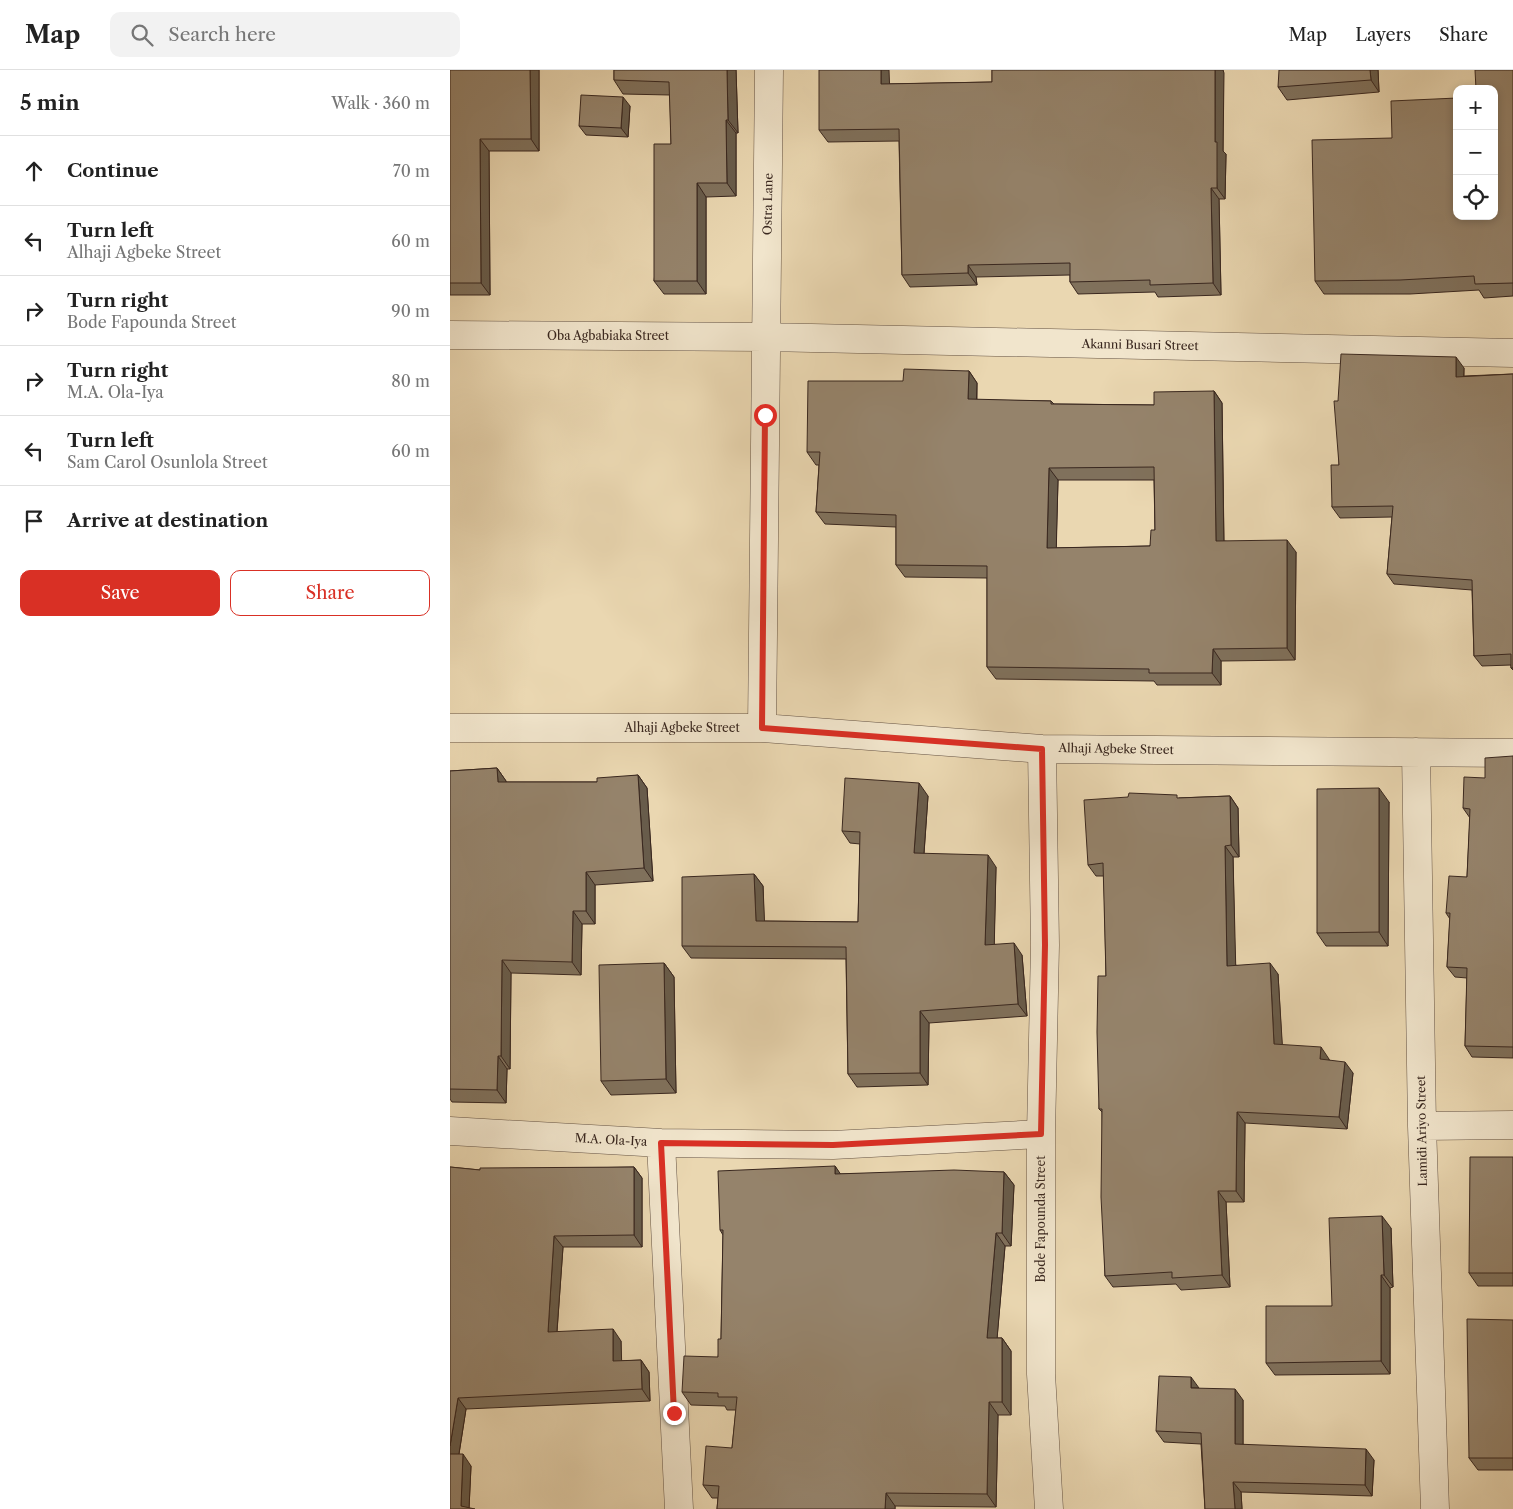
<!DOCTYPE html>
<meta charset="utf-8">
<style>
:root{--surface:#fff;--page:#f2f2f2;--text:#222;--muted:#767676;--line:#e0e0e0;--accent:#d93025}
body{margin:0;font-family:"Libre Caslon Text",serif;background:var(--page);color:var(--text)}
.controls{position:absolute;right:15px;top:15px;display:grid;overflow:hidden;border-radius:10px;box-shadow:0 2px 8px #0003}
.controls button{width:45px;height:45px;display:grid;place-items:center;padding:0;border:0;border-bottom:1px solid var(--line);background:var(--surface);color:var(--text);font:25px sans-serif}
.stop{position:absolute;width:15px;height:15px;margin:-11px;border:4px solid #d93025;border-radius:50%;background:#fff}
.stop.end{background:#d93025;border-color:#fff;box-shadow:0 1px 5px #0008}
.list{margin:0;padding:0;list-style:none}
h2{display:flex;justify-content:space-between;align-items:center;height:65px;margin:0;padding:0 20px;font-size:21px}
h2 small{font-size:16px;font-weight:400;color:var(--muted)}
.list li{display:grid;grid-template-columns:32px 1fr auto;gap:15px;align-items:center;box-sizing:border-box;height:70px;padding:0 20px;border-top:1px solid var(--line)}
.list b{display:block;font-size:19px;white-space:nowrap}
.list p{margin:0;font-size:16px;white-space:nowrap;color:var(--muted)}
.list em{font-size:16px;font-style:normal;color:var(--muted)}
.actions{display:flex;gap:10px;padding:15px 20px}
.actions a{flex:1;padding:11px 0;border:1px solid var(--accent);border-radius:10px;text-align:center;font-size:18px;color:var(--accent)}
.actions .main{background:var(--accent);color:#fff}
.icon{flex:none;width:28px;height:28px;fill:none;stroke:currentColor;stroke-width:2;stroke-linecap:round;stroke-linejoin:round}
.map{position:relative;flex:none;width:1063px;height:1439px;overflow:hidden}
header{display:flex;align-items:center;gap:30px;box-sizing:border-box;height:70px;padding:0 25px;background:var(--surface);border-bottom:1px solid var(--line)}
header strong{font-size:24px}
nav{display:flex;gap:28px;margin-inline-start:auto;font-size:18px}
.search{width:350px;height:45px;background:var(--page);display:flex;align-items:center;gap:12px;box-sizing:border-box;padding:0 18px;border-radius:10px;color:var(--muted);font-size:19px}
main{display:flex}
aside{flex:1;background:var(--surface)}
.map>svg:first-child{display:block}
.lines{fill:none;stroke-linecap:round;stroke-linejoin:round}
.street-casing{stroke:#655344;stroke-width:29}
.street{stroke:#f1e5cc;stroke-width:28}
.wall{fill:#80715c;stroke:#39271f;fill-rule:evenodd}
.shaded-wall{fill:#685c4b;stroke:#39271f}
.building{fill:#95836b;stroke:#39271f;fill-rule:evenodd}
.route{stroke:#d93025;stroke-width:6}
.labels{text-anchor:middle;stroke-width:5;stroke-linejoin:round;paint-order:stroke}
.street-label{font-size:12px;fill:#39271f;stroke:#f1e5cc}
</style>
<header>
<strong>Map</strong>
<div class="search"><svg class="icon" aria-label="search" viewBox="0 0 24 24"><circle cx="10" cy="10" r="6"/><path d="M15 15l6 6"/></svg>Search here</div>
<nav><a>Map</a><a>Layers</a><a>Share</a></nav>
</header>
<main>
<aside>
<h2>5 min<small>Walk · 360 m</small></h2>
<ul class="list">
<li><svg class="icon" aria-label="ahead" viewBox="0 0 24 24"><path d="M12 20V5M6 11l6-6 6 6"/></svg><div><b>Continue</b></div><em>70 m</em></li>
<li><svg class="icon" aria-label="left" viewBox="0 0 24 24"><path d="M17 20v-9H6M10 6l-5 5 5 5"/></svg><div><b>Turn left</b><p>Alhaji Agbeke Street</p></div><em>60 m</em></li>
<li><svg class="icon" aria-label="right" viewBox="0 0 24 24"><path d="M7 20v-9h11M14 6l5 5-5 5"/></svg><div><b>Turn right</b><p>Bode Fapounda Street</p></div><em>90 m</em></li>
<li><svg class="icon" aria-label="right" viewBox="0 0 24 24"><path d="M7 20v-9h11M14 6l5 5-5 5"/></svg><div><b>Turn right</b><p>M.A. Ola-Iya</p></div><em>80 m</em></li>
<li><svg class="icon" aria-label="left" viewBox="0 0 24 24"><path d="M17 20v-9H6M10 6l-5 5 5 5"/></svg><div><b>Turn left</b><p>Sam Carol Osunlola Street</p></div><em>60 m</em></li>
<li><svg class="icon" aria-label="arrive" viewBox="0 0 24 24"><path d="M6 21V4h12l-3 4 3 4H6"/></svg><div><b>Arrive at destination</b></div></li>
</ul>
<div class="actions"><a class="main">Save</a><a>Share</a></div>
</aside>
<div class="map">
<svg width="1063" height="1439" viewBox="0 0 1063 1439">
<rect width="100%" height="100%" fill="#ead7b1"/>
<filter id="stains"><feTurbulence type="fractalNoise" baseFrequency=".004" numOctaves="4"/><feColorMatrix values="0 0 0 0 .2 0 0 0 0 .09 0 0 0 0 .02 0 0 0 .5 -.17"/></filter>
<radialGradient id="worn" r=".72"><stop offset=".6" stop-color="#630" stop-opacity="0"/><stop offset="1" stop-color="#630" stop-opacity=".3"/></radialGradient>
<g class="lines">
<!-- street casing -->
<g class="street-casing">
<path id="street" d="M 0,265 L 316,267 L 1063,283
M 0,658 L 312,658 L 592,679 L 1063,683
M 312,658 L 319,0
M 592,679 L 595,875 L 591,1064 L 591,1304 L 599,1439
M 966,682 L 972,1056 L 985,1439
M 972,1056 L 1063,1055
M 0,1061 L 211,1073 L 383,1075 L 591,1064
M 211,1073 L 229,1439"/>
</g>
<!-- street -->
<use href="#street" class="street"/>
</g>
<!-- wall -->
<path class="wall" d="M 0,0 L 89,0 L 89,81 L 39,81 L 40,225 L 0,225 Z
M 164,0 L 286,0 L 288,63 L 286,63 L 286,126 L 256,127 L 256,224 L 214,224 L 204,211 L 221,74 L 220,25 L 173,24 L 164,10 Z
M 542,0 L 773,0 L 773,81 L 776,84 L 775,129 L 769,129 L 771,225 L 708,227 L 705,222 L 628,224 L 620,212 L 620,205 L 526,207 L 527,215 L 460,217 L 452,205 L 449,71 L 378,72 L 369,60 L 439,14 L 542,12 Z
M 928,0 L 929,22 L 837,30 L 828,17 Z
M 1063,0 L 1063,226 L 1034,228 L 1029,220 L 960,224 L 874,224 L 865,211 L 1007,146 Z
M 180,36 L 178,67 L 136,65 L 129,56 Z
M 1014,298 L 1014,306 L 1063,304 L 1063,600 L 1061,598 L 1061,595 L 1032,596 L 1024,586 L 1022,520 L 944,514 L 937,504 L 942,447 L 890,448 L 882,437 L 889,395 L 888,331 Z
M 519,301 L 527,313 L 527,330 L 601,331 L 604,334 L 704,335 L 764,321 L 772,333 L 774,471 L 846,482 L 845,590 L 771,591 L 771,615 L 707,615 L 704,611 L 546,609 L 537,597 L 537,508 L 455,507 L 446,495 L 446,457 L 375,454 L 366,442 L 369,395 L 366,395 L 357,382 L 453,311 ZM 608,410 L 704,410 L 705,460 L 700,476 L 606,478 Z
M 1063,686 L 1063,988 L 1022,987 L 1015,976 L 1017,908 L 1005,907 L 997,897 L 1000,849 L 996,843 L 1017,807 L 1020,748 L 1013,738 L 1035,708 Z
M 47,698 L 56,711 L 56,712 L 147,712 L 188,705 L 197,718 L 203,811 L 145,815 L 145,854 L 132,854 L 131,905 L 61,903 L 60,999 L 57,999 L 56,1033 L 2,1032 L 0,1029 L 0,701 Z
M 478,726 L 474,784 L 546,797 L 544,874 L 572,885 L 577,946 L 479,953 L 478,1015 L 407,1017 L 398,1004 L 396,889 L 241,888 L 232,876 L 304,804 L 313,816 L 314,851 L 408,852 L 410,774 L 400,773 L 392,761 Z
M 780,726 L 788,738 L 789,787 L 783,787 L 785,895 L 828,904 L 832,975 L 879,989 L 879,990 L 903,1003 L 897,1059 L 795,1053 L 794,1132 L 776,1132 L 780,1217 L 731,1220 L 726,1214 L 663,1217 L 655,1206 L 652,1042 L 649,1039 L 656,906 L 654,806 L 646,806 L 638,795 L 729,728 Z
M 939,732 L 938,876 L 876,876 L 867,863 Z
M 214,893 L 224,907 L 226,1023 L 161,1025 L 151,1011 Z
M 1063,1087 L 1063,1216 L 1028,1216 L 1019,1203 Z
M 385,1096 L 390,1104 L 554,1102 L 564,1115 L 561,1176 L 555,1176 L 547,1268 L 552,1268 L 561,1281 L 561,1345 L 548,1345 L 546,1437 L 445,1436 L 445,1439 L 267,1439 L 268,1428 L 262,1428 L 253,1415 L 282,1378 L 286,1340 L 277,1340 L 275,1336 L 241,1335 L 232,1322 L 268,1287 L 271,1269 L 273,1165 L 270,1160 Z
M 0,1097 L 30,1100 L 184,1097 L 192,1108 L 192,1177 L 113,1177 L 107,1262 L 171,1271 L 171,1291 L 191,1290 L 199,1302 L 200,1331 L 16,1339 L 9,1384 L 21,1396 L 19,1438 L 0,1439 Z
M 941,1158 L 943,1217 L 940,1218 L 940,1304 L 825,1305 L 816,1293 L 882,1236 Z
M 1063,1250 L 1063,1400 L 1028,1400 L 1019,1388 Z
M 749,1319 L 793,1330 L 793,1375 L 924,1390 L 922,1426 L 791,1422 L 792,1439 L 755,1439 L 751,1374 L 714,1372 L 706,1361 Z"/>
<!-- shaded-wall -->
<path class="shaded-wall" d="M 80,0 L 89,0 L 89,81 L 81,69 Z
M 277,0 L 286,0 L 288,63 L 278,50 Z
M 431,0 L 439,0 L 440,26 L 431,14 Z
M 765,0 L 773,0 L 774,3 L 773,81 L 776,84 L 775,129 L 767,118 L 765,72 Z
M 920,0 L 928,0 L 929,22 L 921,10 Z
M 173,27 L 180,36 L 178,67 L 171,58 Z
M 276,50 L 286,63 L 286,126 L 277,113 Z
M 30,69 L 39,81 L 40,225 L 31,213 Z
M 247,113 L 256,127 L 256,224 L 247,211 Z
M 761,118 L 769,129 L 771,225 L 763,213 Z
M 518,195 L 526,207 L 527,215 L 518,203 Z
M 1006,287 L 1014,298 L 1013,318 L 1006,307 Z
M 519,301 L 527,313 L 526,342 L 518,329 Z
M 764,321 L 772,333 L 774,483 L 766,471 Z
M 599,398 L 608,410 L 606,490 L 597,478 Z
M 837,470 L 846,482 L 845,590 L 837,578 Z
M 763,579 L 771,591 L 771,615 L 762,603 Z
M 47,698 L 56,711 L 57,725 L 48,712 Z
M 188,705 L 197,718 L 203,811 L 194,798 Z
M 469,713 L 478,726 L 473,796 L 464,783 Z
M 929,718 L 939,732 L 938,876 L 929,862 Z
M 780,726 L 788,738 L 789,787 L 781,775 Z
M 775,776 L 783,787 L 786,907 L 777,896 Z
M 538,785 L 546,797 L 544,887 L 535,875 Z
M 136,802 L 145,815 L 145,854 L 136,841 Z
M 304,804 L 313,816 L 315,863 L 306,851 Z
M 123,841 L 132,854 L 131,905 L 122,892 Z
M 564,873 L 572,885 L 577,946 L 568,934 Z
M 52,890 L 61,903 L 60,999 L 51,986 Z
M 214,893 L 224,907 L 226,1023 L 216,1009 Z
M 820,893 L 828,904 L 833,986 L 824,974 Z
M 470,941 L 479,953 L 478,1015 L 470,1003 Z
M 871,977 L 879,989 L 878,1001 L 870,989 Z
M 48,986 L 57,999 L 56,1033 L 47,1020 Z
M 895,992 L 903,1003 L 897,1059 L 889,1047 Z
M 787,1042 L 795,1053 L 794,1132 L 786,1121 Z
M 385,1096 L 394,1109 L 385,1104 Z
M 184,1097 L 192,1108 L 192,1177 L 184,1165 Z
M 554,1102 L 564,1115 L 561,1176 L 552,1163 Z
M 768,1121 L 776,1132 L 780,1217 L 772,1205 Z
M 932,1146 L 941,1158 L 943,1217 L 934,1205 Z
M 546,1163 L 555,1176 L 546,1281 L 537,1268 Z
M 104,1166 L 113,1177 L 106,1274 L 98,1262 Z
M 931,1205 L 940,1218 L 940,1304 L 931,1291 Z
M 163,1259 L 171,1271 L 172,1303 L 163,1291 Z
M 552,1268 L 561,1281 L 561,1345 L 552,1332 Z
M 191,1290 L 199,1302 L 200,1331 L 192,1319 Z
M 741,1307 L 749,1318 L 741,1318 Z
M 785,1319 L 793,1330 L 793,1385 L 785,1374 Z
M 8,1328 L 16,1339 L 7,1396 L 0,1386 L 0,1376 Z
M 539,1332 L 548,1345 L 546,1437 L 537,1424 Z
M 916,1379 L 924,1390 L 922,1426 L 915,1415 Z
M 13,1384 L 21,1396 L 19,1439 L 11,1436 Z
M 783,1412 L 791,1422 L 792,1439 L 785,1439 Z
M 436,1423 L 445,1436 L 445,1439 L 435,1439 Z"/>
<!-- building -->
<path class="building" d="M 0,0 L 80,0 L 81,69 L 30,69 L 31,213 L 0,213 Z
M 164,0 L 277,0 L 278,50 L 276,50 L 277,113 L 247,113 L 247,211 L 204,211 L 204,74 L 221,74 L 219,12 L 164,10 Z
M 369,0 L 431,0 L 431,14 L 542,12 L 542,0 L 765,0 L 765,72 L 767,72 L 767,118 L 761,118 L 763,213 L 700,215 L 700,210 L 620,212 L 620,193 L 518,195 L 518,203 L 452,205 L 449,59 L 369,60 Z
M 829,0 L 920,0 L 921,10 L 828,17 Z
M 1025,0 L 1063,0 L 1063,213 L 1025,214 L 1024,206 L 950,210 L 865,211 L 862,70 L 942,68 L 941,31 L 1007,28 L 1007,146 L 1044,146 L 1044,19 L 1026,19 Z
M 131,25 L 173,27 L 171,58 L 129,56 Z
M 891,284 L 1006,287 L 1006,307 L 1063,304 L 1063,598 L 1061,598 L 1061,584 L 1024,586 L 1022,510 L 937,504 L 943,436 L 882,437 L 881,395 L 889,395 L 884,331 L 888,331 Z
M 454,299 L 519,301 L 518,329 L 601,331 L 601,334 L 704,335 L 704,322 L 764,321 L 766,471 L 837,470 L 837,578 L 763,579 L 762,603 L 699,603 L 699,599 L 537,597 L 537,496 L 446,495 L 446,445 L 366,442 L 370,382 L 357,382 L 358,311 L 453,311 ZM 704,397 L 705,460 L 701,460 L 700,476 L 597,478 L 599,398 Z
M 1063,686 L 1063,977 L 1015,976 L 1017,898 L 997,897 L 1000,843 L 996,843 L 999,806 L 1017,807 L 1020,739 L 1013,738 L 1014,707 L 1035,708 L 1035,688 Z
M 47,698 L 48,712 L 147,712 L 147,708 L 188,705 L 194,798 L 136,802 L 136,841 L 123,841 L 122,892 L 52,890 L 51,986 L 48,986 L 47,1020 L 0,1019 L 0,701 Z
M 395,708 L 469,713 L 464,783 L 538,785 L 535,875 L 564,873 L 568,934 L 470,941 L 470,1003 L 398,1004 L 396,877 L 232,876 L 232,807 L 304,804 L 306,851 L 408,852 L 410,762 L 392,761 Z
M 929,718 L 929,862 L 867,863 L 867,719 Z
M 679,723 L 727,725 L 727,728 L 780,726 L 781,775 L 775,776 L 777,896 L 820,893 L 824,974 L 871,977 L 870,989 L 895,992 L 889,1047 L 787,1042 L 786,1121 L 768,1121 L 772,1205 L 722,1208 L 722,1202 L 655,1206 L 651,1127 L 652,1039 L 649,1039 L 647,962 L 648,906 L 656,906 L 653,793 L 638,795 L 634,730 L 678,727 Z
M 214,893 L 216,1009 L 151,1011 L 149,895 Z
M 1020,1087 L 1063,1087 L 1063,1203 L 1019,1203 Z
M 385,1096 L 385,1104 L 504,1100 L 554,1102 L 552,1163 L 546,1163 L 537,1268 L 552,1268 L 552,1332 L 539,1332 L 537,1424 L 436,1423 L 435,1439 L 267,1439 L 269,1416 L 253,1415 L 256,1376 L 282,1378 L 287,1327 L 268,1327 L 268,1323 L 232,1322 L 234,1286 L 268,1287 L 268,1269 L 271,1269 L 273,1160 L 270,1160 L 268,1101 Z
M 0,1097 L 30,1100 L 30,1098 L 184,1097 L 184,1165 L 104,1166 L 98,1262 L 163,1259 L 163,1291 L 191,1290 L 192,1319 L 8,1328 L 0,1376 Z
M 932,1146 L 934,1205 L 931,1205 L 931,1291 L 816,1293 L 816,1236 L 882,1236 L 879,1148 Z
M 1017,1249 L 1063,1250 L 1063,1388 L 1019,1388 Z
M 709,1306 L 741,1307 L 741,1318 L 785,1319 L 785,1374 L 916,1379 L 915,1415 L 783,1412 L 785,1439 L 755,1439 L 751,1363 L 706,1361 Z
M 0,1384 L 13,1384 L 11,1436 L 25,1439 L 0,1439 Z"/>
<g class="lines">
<!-- route -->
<path class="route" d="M 224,1343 L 211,1073 L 383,1075 L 591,1064 L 595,875 L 592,679 L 312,658 L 315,345"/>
</g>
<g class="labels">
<!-- street labels -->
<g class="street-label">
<text transform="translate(318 134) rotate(-89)" y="4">Ostra Lane</text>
<text x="158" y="270">Oba Agbabiaka Street</text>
<text transform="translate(690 275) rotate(1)" y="4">Akanni Busari Street</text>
<text x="232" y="662">Alhaji Agbeke Street</text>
<text transform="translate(666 679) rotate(1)" y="4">Alhaji Agbeke Street</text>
<text transform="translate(972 1061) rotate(-91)" y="4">Lamidi Ariyo Street</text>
<text transform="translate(161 1070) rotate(3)" y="4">M.A. Ola-Iya</text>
<text transform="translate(591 1149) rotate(-90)" y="4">Bode Fapounda Street</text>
</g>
</g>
<rect width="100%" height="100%" filter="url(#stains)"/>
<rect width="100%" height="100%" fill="url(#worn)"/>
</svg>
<div class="controls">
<button>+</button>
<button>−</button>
<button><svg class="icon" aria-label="locate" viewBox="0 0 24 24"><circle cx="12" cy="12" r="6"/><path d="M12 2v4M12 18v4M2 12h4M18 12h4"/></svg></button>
</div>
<div class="stop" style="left:315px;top:345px"></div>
<div class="stop end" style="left:224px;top:1343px"></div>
</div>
</main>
